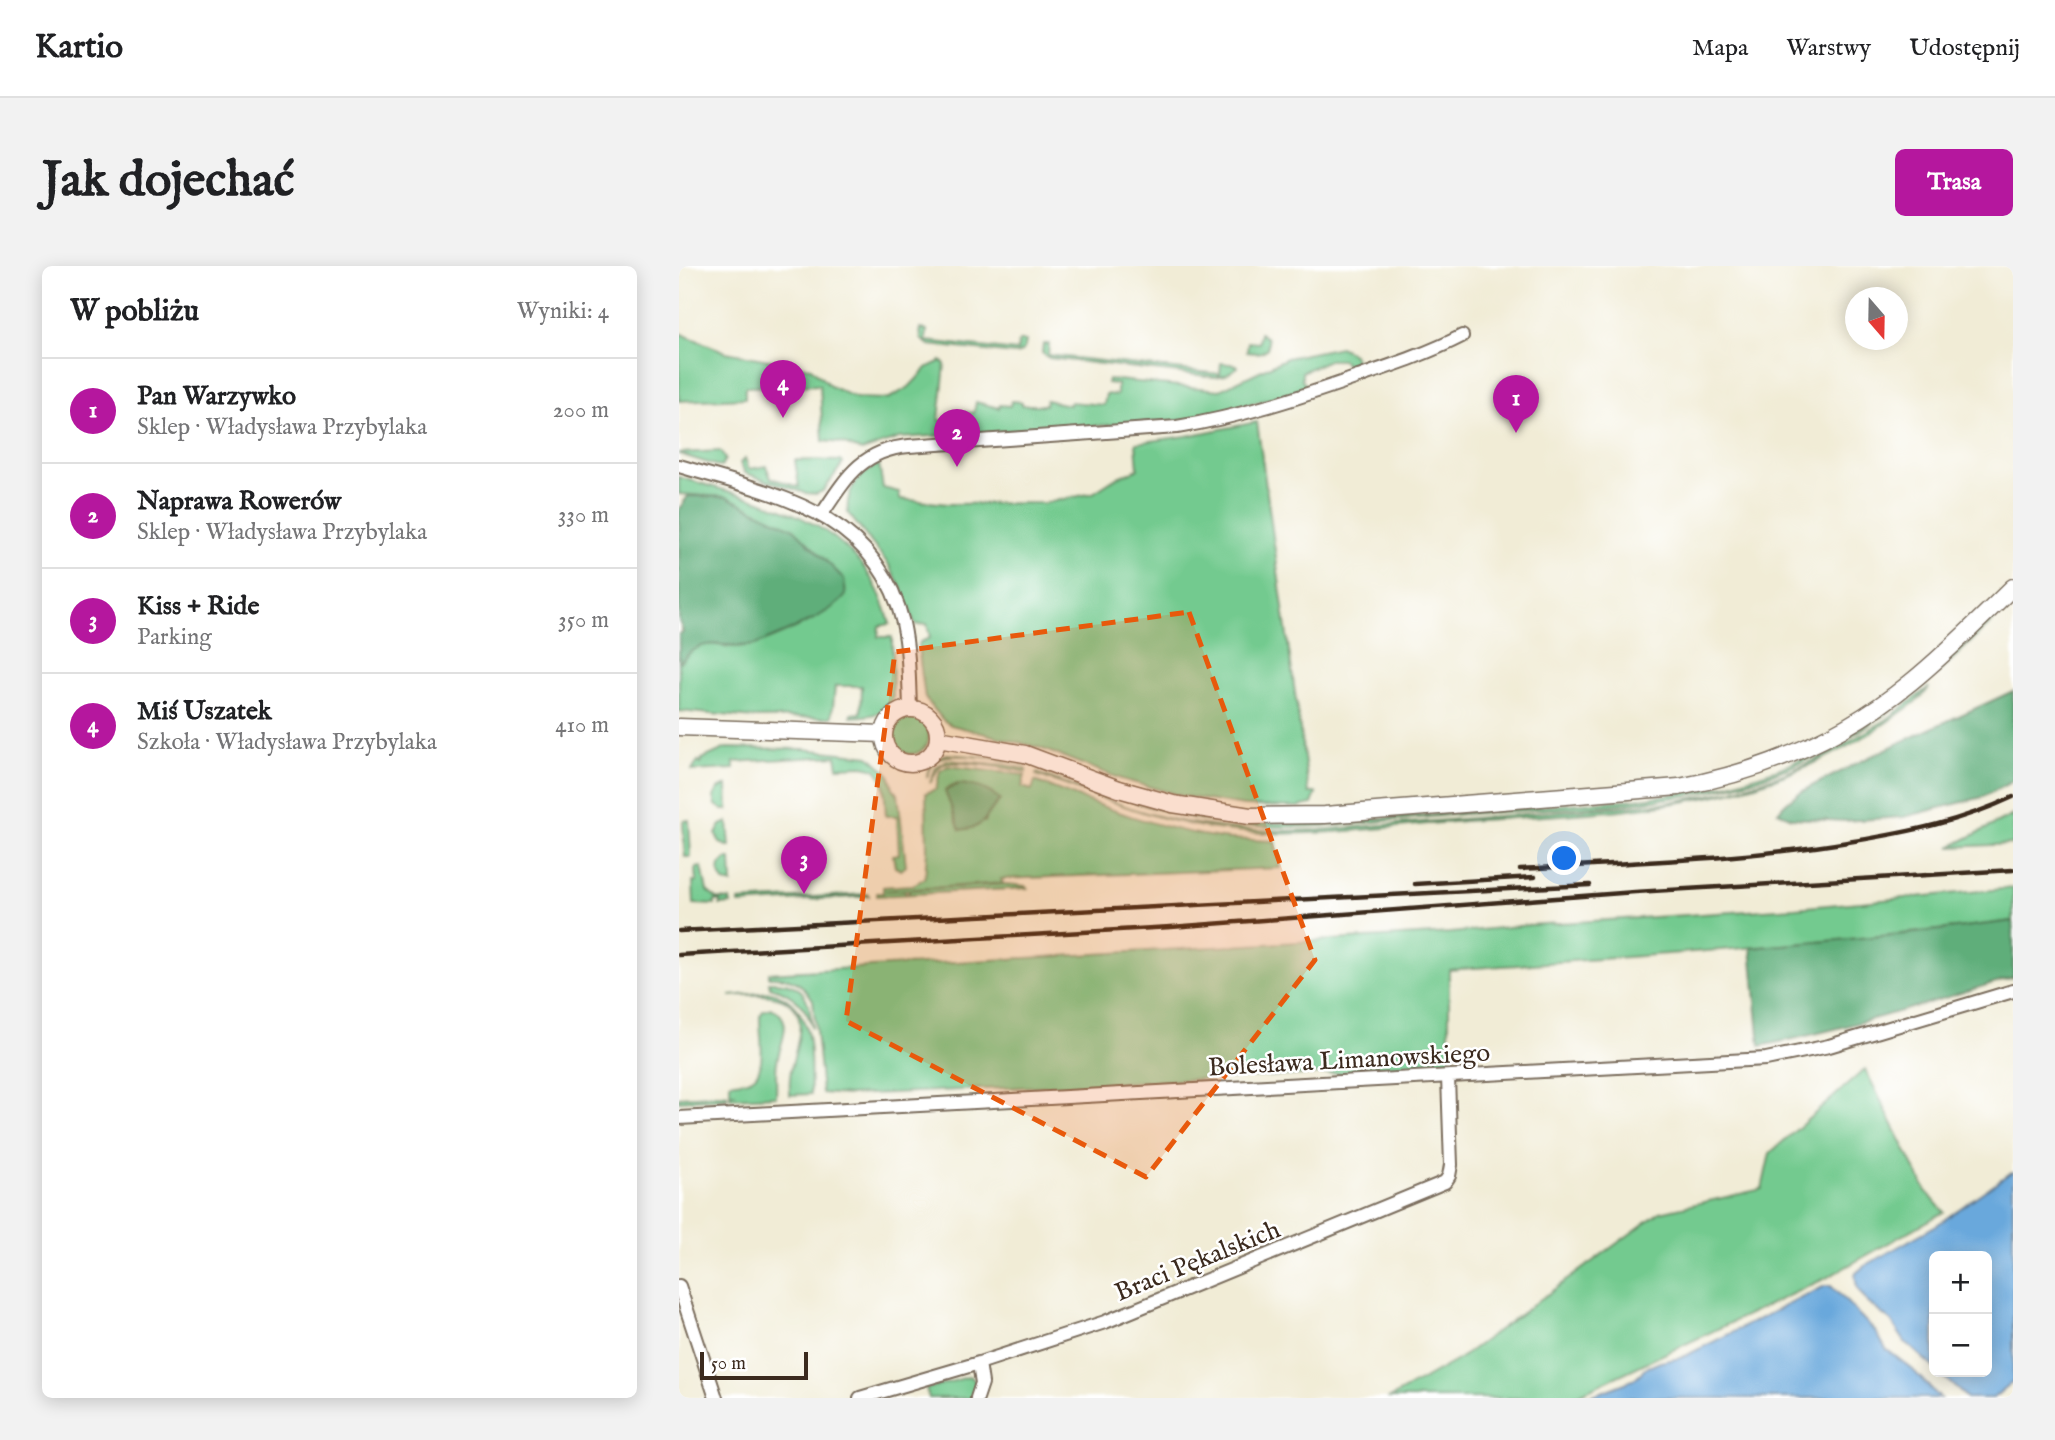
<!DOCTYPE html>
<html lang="pl">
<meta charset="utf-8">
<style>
:root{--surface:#fff;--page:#f2f2f2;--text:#202124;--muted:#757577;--line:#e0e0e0;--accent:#b5179e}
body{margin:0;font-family:"IM FELL English",serif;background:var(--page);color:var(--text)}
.controls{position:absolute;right:21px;bottom:21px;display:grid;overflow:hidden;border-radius:10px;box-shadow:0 4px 18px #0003}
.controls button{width:63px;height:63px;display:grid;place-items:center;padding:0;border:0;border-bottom:2px solid var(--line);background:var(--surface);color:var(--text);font:35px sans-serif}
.compass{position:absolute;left:1166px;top:21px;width:63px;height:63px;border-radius:50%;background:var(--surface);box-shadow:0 4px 18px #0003;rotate:160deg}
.scale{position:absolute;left:21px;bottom:18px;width:108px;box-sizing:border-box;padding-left:7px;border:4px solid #3b2a1e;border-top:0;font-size:19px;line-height:24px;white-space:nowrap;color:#3b2a1e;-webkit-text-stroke:5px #fff;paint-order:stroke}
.you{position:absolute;left:886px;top:593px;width:24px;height:24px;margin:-18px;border:5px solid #fff;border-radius:50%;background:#1a73e8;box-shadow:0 0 0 10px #1a73e833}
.badge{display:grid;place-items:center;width:46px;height:46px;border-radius:50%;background:var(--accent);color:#fff;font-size:23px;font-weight:700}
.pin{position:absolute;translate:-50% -58px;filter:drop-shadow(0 2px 4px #0008)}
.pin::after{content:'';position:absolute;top:37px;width:24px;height:21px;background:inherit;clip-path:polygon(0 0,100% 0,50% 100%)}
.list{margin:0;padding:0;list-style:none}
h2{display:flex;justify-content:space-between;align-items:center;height:91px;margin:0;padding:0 28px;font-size:30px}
h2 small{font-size:23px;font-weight:400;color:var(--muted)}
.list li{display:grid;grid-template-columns:46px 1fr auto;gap:21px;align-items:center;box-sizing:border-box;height:105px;padding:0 28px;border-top:2px solid var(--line)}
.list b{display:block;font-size:26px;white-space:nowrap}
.list p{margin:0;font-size:23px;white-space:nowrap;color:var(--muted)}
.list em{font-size:23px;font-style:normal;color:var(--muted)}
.map{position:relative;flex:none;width:1334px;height:1132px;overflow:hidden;border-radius:10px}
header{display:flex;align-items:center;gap:42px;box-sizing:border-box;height:98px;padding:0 35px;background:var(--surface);border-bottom:2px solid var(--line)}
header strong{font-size:33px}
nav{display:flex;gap:38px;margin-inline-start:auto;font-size:24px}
.intro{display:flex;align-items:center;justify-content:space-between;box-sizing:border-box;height:168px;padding:0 42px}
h1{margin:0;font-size:49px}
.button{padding:18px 32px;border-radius:10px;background:var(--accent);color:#fff;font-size:24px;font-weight:700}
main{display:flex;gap:42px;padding:0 42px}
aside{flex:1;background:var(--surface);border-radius:10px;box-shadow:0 4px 18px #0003}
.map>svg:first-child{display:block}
.green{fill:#73ca8f;stroke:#577a56;stroke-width:2;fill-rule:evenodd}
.forest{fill:#5eae7a;stroke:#4c6c4c;stroke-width:2}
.water{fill:#69a8dc;stroke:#52697d;stroke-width:2}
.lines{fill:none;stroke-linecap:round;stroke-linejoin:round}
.minor-casing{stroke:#7b6e5e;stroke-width:16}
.tertiary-casing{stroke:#7b6e5e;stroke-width:19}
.minor{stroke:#fff;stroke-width:12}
.tertiary{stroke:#fff;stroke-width:16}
.rail{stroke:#3b2a1e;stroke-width:4.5}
.marked{fill:#e8590c;fill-opacity:0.2;stroke:#e8590c;stroke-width:5;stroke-dasharray:14 9;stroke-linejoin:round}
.labels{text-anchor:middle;stroke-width:5;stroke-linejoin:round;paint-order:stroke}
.street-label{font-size:26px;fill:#3b2a1e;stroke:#fff}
</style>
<header>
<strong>Kartio</strong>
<nav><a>Mapa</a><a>Warstwy</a><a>Udostępnij</a></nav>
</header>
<div class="intro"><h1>Jak dojechać</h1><a class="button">Trasa</a></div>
<main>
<aside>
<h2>W pobliżu<small>Wyniki: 4</small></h2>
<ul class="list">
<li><span class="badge">1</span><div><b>Pan Warzywko</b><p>Sklep · Władysława Przybylaka</p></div><em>200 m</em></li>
<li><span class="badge">2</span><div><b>Naprawa Rowerów</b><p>Sklep · Władysława Przybylaka</p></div><em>330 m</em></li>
<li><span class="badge">3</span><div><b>Kiss + Ride</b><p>Parking</p></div><em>350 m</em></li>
<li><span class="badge">4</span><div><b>Miś Uszatek</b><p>Szkoła · Władysława Przybylaka</p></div><em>410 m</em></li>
</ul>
</aside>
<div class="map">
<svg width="1334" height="1132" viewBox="0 0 1334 1132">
<rect width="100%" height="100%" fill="#fff"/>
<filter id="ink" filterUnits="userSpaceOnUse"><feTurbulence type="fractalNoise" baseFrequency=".0143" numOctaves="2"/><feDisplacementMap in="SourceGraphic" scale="14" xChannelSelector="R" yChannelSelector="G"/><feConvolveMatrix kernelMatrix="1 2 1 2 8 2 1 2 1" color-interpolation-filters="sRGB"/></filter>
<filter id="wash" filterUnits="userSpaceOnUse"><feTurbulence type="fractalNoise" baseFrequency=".00686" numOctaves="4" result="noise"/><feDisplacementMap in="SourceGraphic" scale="28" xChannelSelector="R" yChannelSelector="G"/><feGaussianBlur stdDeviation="1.57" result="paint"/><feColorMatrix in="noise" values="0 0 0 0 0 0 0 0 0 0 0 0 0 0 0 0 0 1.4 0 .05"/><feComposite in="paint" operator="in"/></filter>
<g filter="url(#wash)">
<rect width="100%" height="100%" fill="#f1ecd6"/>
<!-- green -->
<path class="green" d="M 241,63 L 248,64 L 247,75 L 338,85 L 340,75 L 347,75 C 346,83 344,87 336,88 L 250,79 L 242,73 Z
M 0,67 L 47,86 L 132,102 L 151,120 L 177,132 L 208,133 L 214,130 L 230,121 L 249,101 L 262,95 L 266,98 L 260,154 L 283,159 L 285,146 L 295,147 L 297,136 L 320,142 L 321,139 L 331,140 L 332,135 L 343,136 L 343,139 L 366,139 L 367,134 L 390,139 L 391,136 L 425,139 L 427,128 L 438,129 L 438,118 L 428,117 L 429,113 L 541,124 L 608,92 L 661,81 L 674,88 L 678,101 L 670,106 L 669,101 L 663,94 L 650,94 L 623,106 L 623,114 L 627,119 L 621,125 L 511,154 L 220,172 L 183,185 L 163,177 L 144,175 L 141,119 L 66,121 L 66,132 L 0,135 Z
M 581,67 L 588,72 C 593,87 579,88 568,86 L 569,76 L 580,77 Z
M 364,78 L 370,78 L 369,89 L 541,108 L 542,97 L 558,99 L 559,101 L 546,109 L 536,111 L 370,92 L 363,87 Z
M 578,156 L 630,527 L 637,527 L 633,538 L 619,541 L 565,540 L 503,530 L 442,513 L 361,482 L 272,459 L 264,454 L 246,432 L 239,381 L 241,376 L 251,372 L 248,358 L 238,359 L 235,356 L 224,325 L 210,299 L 169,247 C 166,224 181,208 200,198 L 204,222 L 220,226 L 221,233 L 269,238 L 367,237 L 414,227 L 439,211 L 459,203 L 457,177 L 507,170 Z
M 41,185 L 46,193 L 42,201 L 0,188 L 0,187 Z
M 66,192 L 70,203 L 87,200 L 92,212 L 120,221 L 116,194 L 162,195 L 164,197 L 144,225 L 137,228 L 126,227 L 66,207 L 61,197 Z
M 0,211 C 90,238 185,253 211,358 L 200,360 L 199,371 L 213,371 L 214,431 C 207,450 190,450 172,451 L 173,448 L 182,447 L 183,420 L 156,420 L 153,451 L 76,452 L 0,445 L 0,397 C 31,363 33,386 65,380 C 83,377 131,357 146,346 C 154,339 160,323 165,313 L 115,263 L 48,231 L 0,228 Z
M 1334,332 L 1334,336 L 1256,410 L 1258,404 Z
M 1246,418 C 1200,455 1151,487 1096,507 C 995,543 877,541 771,549 C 698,555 622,566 549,558 C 482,550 424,525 361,503 L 462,538 L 505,549 L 570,557 L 641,557 L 969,532 L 1048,519 L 1099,503 L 1148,481 L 1206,447 L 1240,420 Z
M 1250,421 C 1244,433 1223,445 1211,454 C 1075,550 931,544 773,556 C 698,562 621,573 545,564 C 479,557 420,530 357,509 L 358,507 C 390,518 422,532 454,543 C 514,562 578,567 641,564 L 987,537 L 1052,525 L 1105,508 L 1149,488 L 1207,454 Z
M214 470a18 18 0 1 1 36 0a18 18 0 1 1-36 0Z
M 47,482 L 124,483 L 190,490 L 210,508 L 214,522 L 219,528 L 227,600 L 222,604 L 216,601 L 214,589 L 220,588 L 218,550 L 207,550 L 205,517 L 197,503 L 184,500 L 159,501 L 157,490 L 55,496 L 55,503 L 13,505 L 19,495 L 21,498 L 23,493 Z
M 267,488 L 331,493 L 347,499 C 332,494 271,485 259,493 C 252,497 251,505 248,511 C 249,498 255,492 267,488 Z
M 268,494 L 327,499 L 347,503 L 347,506 C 333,503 273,492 263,499 C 256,503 256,512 251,517 L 257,501 Z
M 269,500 L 346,509 L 343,521 L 353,524 L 356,515 C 416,538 478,563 542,572 C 560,574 578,574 596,575 L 601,602 L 322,613 L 324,617 L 206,625 L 226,624 L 226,627 L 229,627 L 230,624 L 328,618 L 346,620 L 348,622 L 198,630 L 198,627 L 204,627 L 204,621 L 234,619 L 246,612 L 248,584 L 247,527 L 257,523 L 261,505 ZM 279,518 L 311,543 L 306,556 L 266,525 L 270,521 Z
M 48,519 L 49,544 L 44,544 L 37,539 L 35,531 L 39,523 Z
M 1334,549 L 1334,578 L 1271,581 Z
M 10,554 L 12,591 L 6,591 L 4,555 Z
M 49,556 L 51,581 L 41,577 L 37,568 L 42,559 Z
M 47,593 L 52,593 L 53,618 L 45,616 L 40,607 L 41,599 Z
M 23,601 L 28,625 L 38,633 L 51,634 L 52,638 L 41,639 L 41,635 L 36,635 L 36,639 L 15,638 L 14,616 L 18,616 L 17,602 Z
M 1334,622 L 1334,655 C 1147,679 958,690 770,704 L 770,802 L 170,829 L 143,827 L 134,734 C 124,716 110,710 90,711 L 90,707 L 772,667 L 850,659 L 1116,642 Z
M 189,628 L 190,630 L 60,638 L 60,635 Z
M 90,716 C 125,715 131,731 133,762 C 128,739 113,727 91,721 Z
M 92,726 C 138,739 130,790 132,828 L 111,829 L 111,827 C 109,801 117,791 120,768 C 127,723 79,728 51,730 Z
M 92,742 C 117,753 101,776 98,796 C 96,807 98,818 97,830 L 51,832 L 51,829 L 57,827 L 51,827 L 51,817 C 58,815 67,816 73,812 C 89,803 80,766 81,750 L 84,745 Z
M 1186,803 L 1247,925 L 1265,946 L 1147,1012 L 892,1132 L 711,1132 L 780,1093 L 981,946 L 1083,923 L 1091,887 Z
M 48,828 L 48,832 L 0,835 L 0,831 Z
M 292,1110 L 297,1117 L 294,1132 L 250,1132 L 247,1123 Z"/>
<!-- forest -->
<path class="forest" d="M 9,230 L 48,231 L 115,263 L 165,313 L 167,329 C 154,348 98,370 76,379 C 41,384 28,366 0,397 L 0,368 L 4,366 L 0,355 L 0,243 Z
M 1334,425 L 1334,515 L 1304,531 L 1225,551 L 1165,555 L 1113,552 L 1099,546 C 1113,527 1136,519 1157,508 C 1215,477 1275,453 1334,425 Z
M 279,518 C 295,519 308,522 321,534 C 303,551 310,561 281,564 L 266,525 Z
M 1334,655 L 1334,711 C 1250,737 1167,763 1081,780 L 1072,682 L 1236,667 Z"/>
<!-- water -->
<path class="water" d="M 1332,906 L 1334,906 L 1334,1116 L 1314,1132 L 1288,1132 L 1259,1106 L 1308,1106 L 1308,990 L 1255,990 L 1255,1102 L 1226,1076 L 1212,1055 L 1188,1036 L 1178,1022 L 1176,1008 L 1184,1001 L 1259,958 Z
M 1146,1020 L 1152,1020 L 1197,1066 L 1207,1083 L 1233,1103 L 1261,1132 L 906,1132 L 954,1114 L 967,1102 L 981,1096 L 1002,1092 Z"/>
</g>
<g filter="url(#ink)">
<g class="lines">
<!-- minor casing -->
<g class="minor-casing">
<path id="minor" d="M 0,200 C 95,228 197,245 224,357 C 230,384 230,414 231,443
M 143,248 C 167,212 183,184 230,180 L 498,161 C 560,151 619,132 679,111 C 714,99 750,87 783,70
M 0,852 L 1087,793 L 1150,780 L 1334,725
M 0,1020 L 37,1132
M 181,1132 L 300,1097 L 426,1056 L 766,916 L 770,910 L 772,899 L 769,811
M 298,1132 L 303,1117 L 300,1097"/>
</g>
<!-- tertiary casing -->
<g class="tertiary-casing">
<path id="tertiary" d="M205 470a27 27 0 1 1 54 0a27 27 0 1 1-54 0Z
M 0,461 L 205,468
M 259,473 L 346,488 L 440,523 L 494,538 L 571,550 L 646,549 L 1000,521 C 1086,505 1164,472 1232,416 C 1268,387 1301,353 1334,321"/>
</g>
<!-- minor -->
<use href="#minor" class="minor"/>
<!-- tertiary -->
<use href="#tertiary" class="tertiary"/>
<!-- rail -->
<path class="rail" d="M 841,603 C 952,596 1065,594 1175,575 C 1231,566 1283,555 1334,531
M 736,618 L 856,611
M 0,665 C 304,647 608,637 911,619
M 0,689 L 492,661 L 956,626 L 1334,604"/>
</g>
</g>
<!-- marked area -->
<path class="marked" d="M 510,346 L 636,694 L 467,911 L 167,755 L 216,386 Z"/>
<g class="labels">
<!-- street labels -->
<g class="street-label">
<text transform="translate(670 793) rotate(-3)" y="9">Bolesława Limanowskiego</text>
<text transform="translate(518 994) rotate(-22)" y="9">Braci Pękalskich</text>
</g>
</g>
</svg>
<div class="controls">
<button>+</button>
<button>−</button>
</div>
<svg class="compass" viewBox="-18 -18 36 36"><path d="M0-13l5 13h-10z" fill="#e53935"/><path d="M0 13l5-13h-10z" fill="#757577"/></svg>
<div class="scale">50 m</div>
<div class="you"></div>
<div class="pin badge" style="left:837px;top:167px">1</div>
<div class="pin badge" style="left:278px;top:201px">2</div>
<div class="pin badge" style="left:125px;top:628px">3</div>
<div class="pin badge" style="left:104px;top:152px">4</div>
</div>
</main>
